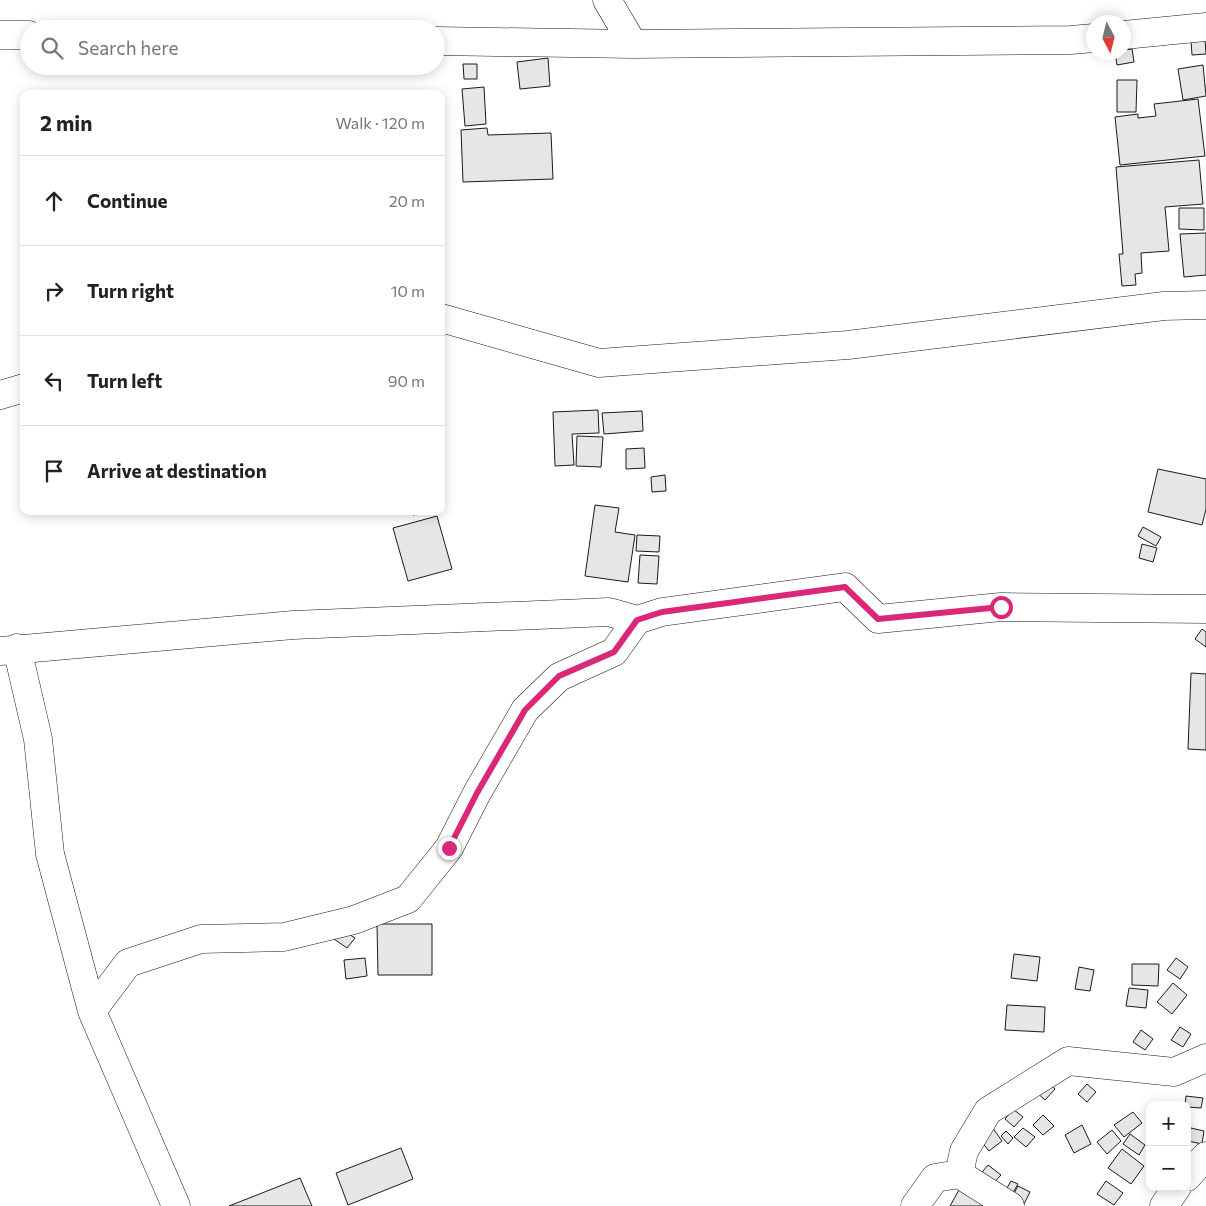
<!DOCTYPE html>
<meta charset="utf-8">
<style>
:root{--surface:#fff;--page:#f2f2f2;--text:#222;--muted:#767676;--line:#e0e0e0}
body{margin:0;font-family:Commissioner,sans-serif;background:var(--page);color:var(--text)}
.controls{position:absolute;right:15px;bottom:15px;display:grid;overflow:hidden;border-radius:10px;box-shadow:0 2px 12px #0003}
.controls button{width:45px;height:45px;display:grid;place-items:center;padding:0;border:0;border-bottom:1px solid var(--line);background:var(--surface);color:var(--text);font:25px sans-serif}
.compass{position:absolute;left:1086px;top:15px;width:45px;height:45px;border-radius:50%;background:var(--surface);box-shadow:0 2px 12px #0003;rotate:173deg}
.stop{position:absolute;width:15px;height:15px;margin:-11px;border:4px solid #db2777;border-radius:50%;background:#fff}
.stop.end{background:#db2777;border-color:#fff;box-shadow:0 1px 5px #0008}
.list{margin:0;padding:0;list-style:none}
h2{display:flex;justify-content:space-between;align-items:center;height:65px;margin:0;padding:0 20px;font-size:21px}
h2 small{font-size:16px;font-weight:400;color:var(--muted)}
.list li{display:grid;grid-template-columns:32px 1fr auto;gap:15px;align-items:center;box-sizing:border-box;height:90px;padding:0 20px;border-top:1px solid var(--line)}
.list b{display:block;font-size:19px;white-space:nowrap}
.list em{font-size:16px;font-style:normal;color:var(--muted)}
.icon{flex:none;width:28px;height:28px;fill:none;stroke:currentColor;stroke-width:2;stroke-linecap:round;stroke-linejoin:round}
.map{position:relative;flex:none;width:1206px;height:1206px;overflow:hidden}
.search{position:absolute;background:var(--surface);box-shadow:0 2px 12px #0003;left:20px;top:20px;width:425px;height:55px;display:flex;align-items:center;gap:12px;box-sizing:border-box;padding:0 18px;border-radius:28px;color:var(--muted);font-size:19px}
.panel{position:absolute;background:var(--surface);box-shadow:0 2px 12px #0003;left:20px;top:90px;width:425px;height:425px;border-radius:10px}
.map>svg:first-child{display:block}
.building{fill:#e6e6e6;stroke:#1a1a1a}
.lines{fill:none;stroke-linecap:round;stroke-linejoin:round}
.minor-casing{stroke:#1a1a1a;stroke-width:29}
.minor{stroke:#fff;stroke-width:28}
.route{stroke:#db2777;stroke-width:6}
</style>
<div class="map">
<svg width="1206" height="1206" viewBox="0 0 1206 1206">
<rect width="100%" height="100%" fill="#fff"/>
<!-- building -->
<path class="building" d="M 1205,39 L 1206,54 L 1192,55 L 1191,41 Z
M 1132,49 L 1134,62 L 1117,65 L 1115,52 L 1124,52 L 1124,50 Z
M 548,58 L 550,86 L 520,89 L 517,62 Z
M 463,64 L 477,64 L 477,79 L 464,79 Z
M 1203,65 L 1206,96 L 1183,100 L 1178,69 Z
M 1117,80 L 1137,80 L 1136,112 L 1117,112 Z
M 484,87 L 486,124 L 465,126 L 462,89 Z
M 1198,99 L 1205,156 L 1120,165 L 1115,117 L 1138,114 L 1138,118 L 1156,116 L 1154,104 Z
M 487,128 L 488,135 L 551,133 L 553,179 L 463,182 L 461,130 Z
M 1199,160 L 1203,204 L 1165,207 L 1169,251 L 1141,253 L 1142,273 L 1135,274 L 1136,285 L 1122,286 L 1119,254 L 1123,254 L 1116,167 Z
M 1179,208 L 1204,208 L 1204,230 L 1179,229 Z
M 1206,233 L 1206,275 L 1184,277 L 1180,234 Z
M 598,410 L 599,433 L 572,434 L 574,465 L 555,466 L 553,412 Z
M 642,411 L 643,431 L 604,434 L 602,413 Z
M 577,436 L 603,437 L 601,467 L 576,466 Z
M 644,448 L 645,468 L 626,469 L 626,449 Z
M 1158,469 L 1206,479 L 1206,509 L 1202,525 L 1148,512 Z
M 665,475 L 666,491 L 652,492 L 651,477 Z
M 595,505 L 619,508 L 615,532 L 635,535 L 628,582 L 585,576 Z
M 412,511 L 432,511 L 413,515 Z
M 437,516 L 452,569 L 408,581 L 393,528 Z
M 1143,527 L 1161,537 L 1156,546 L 1138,536 Z
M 637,535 L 660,536 L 659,552 L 636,551 Z
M 1142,544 L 1157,548 L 1153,562 L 1139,558 Z
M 640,555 L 659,556 L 657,584 L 638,583 Z
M 1202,629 L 1206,632 L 1206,647 L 1195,639 Z
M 1191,673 L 1206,674 L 1206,750 L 1188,749 Z
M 377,924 L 432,924 L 432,975 L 378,975 Z
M 341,929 L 355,938 L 347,948 L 334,939 Z
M 1014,954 L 1040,957 L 1037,981 L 1011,978 Z
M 365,958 L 367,976 L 346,979 L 344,960 Z
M 1176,958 L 1188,967 L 1180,979 L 1167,970 Z
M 1132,964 L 1159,964 L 1158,986 L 1132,985 Z
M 1079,967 L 1094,970 L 1090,991 L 1075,989 Z
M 1173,983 L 1187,995 L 1172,1014 L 1157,1002 Z
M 1129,988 L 1148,990 L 1146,1008 L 1126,1006 Z
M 1007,1005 L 1045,1007 L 1044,1032 L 1005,1030 Z
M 1180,1027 L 1191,1034 L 1183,1047 L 1171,1040 Z
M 1141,1030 L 1153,1039 L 1145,1050 L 1133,1042 Z
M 1045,1080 L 1055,1089 L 1045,1100 L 1035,1091 Z
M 1087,1084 L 1096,1092 L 1087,1102 L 1078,1094 Z
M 1186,1096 L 1203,1098 L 1201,1108 L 1187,1107 L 1185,1105 Z
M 1013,1109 L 1023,1117 L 1014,1127 L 1005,1119 Z
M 1133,1112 L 1142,1123 L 1124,1137 L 1114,1125 Z
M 1043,1115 L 1054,1126 L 1043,1135 L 1033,1125 Z
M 990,1124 L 1002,1141 L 989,1151 L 976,1135 Z
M 1082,1125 L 1091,1144 L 1074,1153 L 1065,1135 Z
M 1023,1128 L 1035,1137 L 1026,1147 L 1014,1137 Z
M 1191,1128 L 1204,1131 L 1202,1144 L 1188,1141 Z
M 1112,1130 L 1121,1141 L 1107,1154 L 1097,1142 Z
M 1006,1131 L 1013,1138 L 1008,1144 L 1001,1136 Z
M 1130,1134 L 1145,1145 L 1139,1155 L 1123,1144 Z
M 1147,1135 L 1150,1135 L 1150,1149 L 1147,1149 Z
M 401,1148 L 413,1179 L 348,1205 L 336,1173 Z
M 1122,1149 L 1144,1166 L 1131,1184 L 1108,1168 Z
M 988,1165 L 1001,1175 L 990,1187 L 978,1177 Z
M 300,1178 L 312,1206 L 229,1206 Z
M 1011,1181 L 1018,1184 L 1010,1198 L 1003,1195 Z
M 1106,1181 L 1123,1193 L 1114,1205 L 1097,1194 Z
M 1018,1186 L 1030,1192 L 1024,1204 L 1012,1197 Z
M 960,1188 L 985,1206 L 950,1206 Z"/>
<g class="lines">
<!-- minor casing -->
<g class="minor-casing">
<path id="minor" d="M 607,0 L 633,44
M 0,35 L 29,35
M 1124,35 L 1206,27
M 436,41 L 633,44 L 1071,40 L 1094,38
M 441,318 L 599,363 L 848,345 L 1164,306 L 1206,305
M 0,395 L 24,388
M 17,648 L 38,739 L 50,854 L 92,1011
M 0,651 L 293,625 L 609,612 L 637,620
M 959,1174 L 964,1151 L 988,1111 L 1068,1061 L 1174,1072 L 1206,1058
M 1187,1177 L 1206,1156
M 176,1206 L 92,1011 L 128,963 L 201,939 L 284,937 L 354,920 L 408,899 L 449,848 L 477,793 L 525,710 L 559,677 L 614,652 L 637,620 L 662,612 L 845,587 L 878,619 L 1001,607 L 1206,609
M 915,1206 L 935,1178 L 959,1174 L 1010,1206
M 1164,1206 L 1177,1187"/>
</g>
<!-- minor -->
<use href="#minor" class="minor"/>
</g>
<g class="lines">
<!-- route -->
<path class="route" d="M 449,848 L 477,793 L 525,710 L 559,676 L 614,652 L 637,620 L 662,612 L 845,587 L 878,619 L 1001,607"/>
</g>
</svg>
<div class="controls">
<button>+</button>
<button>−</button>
</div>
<svg class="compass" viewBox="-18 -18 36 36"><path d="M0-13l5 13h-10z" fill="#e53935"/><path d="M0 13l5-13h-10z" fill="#767676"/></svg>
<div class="stop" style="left:1001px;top:607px"></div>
<div class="stop end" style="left:449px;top:848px"></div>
<div class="search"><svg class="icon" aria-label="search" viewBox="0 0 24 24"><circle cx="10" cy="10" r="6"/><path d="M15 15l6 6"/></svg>Search here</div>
<section class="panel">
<h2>2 min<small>Walk · 120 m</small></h2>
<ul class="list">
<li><svg class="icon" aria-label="ahead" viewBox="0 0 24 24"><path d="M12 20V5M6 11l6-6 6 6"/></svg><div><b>Continue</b></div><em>20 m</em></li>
<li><svg class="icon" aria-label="right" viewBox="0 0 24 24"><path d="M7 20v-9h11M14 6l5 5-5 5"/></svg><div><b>Turn right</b></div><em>10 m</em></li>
<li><svg class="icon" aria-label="left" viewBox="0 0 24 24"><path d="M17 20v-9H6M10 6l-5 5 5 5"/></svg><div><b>Turn left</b></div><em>90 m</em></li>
<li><svg class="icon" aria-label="arrive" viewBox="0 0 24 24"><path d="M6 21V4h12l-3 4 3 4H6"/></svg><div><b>Arrive at destination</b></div></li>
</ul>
</section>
</div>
